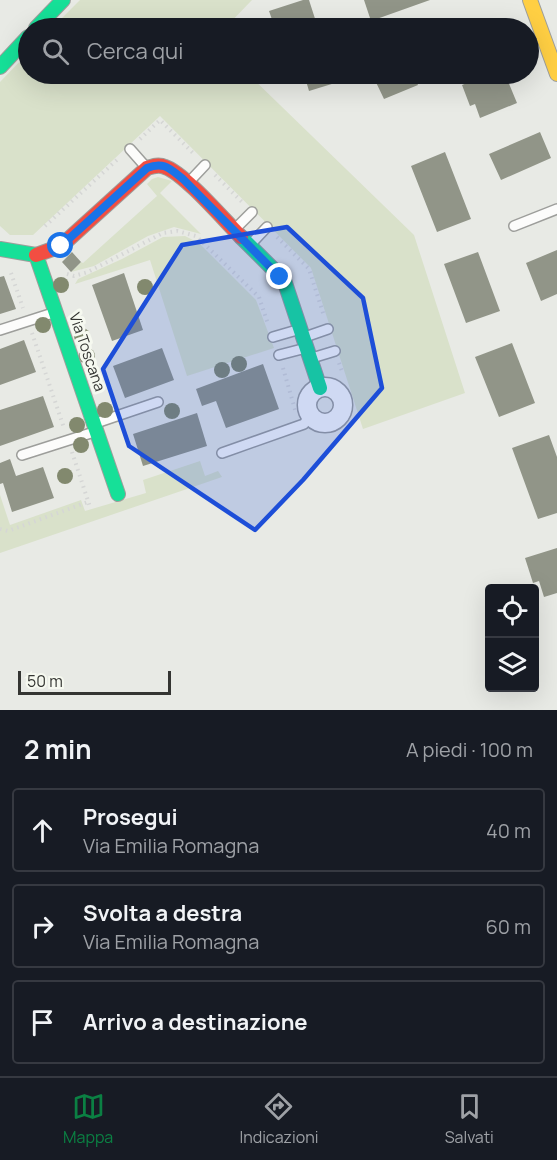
<!DOCTYPE html>
<html lang="it">
<meta charset="utf-8">
<style>
:root{--surface:#171b24;--page:#242831;--text:#f1f3f6;--muted:#9ea1a6;--line:#363941;--accent:#0b8043}
body{margin:0;font-family:Manrope,sans-serif;background:var(--page);color:var(--text)}
.controls{position:absolute;right:18px;bottom:18px;display:grid;overflow:hidden;border-radius:6px;box-shadow:0 6px 24px #0002}
.controls button{width:54px;height:54px;display:grid;place-items:center;padding:0;border:0;border-bottom:2px solid var(--line);background:var(--surface);color:var(--text);font:30px sans-serif}
.scale{position:absolute;left:18px;bottom:15px;width:153px;box-sizing:border-box;padding-left:6px;border:3px solid #343532;border-top:0;font-size:16px;line-height:21px;white-space:nowrap;color:#343532;-webkit-text-stroke:4px #f6f9f0;paint-order:stroke}
.stop{position:absolute;width:18px;height:18px;margin:-14px;border:4px solid #1a73e8;border-radius:50%;background:#fff}
.stop.end{background:#1a73e8;border-color:#fff;box-shadow:0 2px 6px #0008}
.list{margin:0;padding:0;list-style:none}
h2{display:flex;justify-content:space-between;align-items:center;height:78px;margin:0;padding:0 24px;font-size:26px}
h2 small{font-size:20px;font-weight:400;color:var(--muted)}
.list li{display:grid;grid-template-columns:39px 1fr auto;gap:18px;align-items:center;box-sizing:border-box;height:84px;margin:0 12px 12px;padding:0 12px;border:2px solid var(--line);border-radius:6px}
.list b{display:block;font-size:22px;white-space:nowrap}
.list p{margin:0;font-size:20px;white-space:nowrap;color:var(--muted)}
.list em{font-size:20px;font-style:normal;color:var(--muted)}
.icon{flex:none;width:33px;height:33px;fill:none;stroke:currentColor;stroke-width:2;stroke-linecap:round;stroke-linejoin:round}
.map{position:relative;flex:none;width:557px;height:710px;overflow:hidden}
.search{position:absolute;background:var(--surface);box-shadow:0 6px 24px #0002;left:18px;right:18px;top:18px;height:66px;display:flex;align-items:center;gap:15px;box-sizing:border-box;padding:0 21px;border-radius:33px;color:var(--muted);font-size:22px}
.sheet{height:366px;background:var(--surface)}
nav{display:flex;justify-content:space-around;align-items:center;box-sizing:border-box;height:84px;border-top:2px solid var(--line);background:var(--surface);font-size:16px;color:var(--muted)}
nav a{display:grid;justify-items:center;gap:3px}
nav .on{color:var(--accent)}
.map>svg:first-child{display:block}
.green{fill:#d9e1ca}
.building{fill:#919588}
.lines{fill:none;stroke-linecap:round;stroke-linejoin:round}
.lane-casing{stroke:#9d9e9b;stroke-width:12}
.street-casing{stroke:#9d9e9b;stroke-width:21}
.fast-casing{stroke:#9d9e9b;stroke-width:16}
.slow-casing{stroke:#9d9e9b;stroke-width:16}
.jam-casing{stroke:#9d9e9b;stroke-width:16}
.path{stroke:#d5d6d5;stroke-width:4;stroke-dasharray:1.5 4.5;stroke-linecap:butt}
.lane{stroke:#fcfcfb;stroke-width:9}
.street{stroke:#fcfcfb;stroke-width:18}
.fast{stroke:#16e098;stroke-width:14}
.slow{stroke:#ffcf43;stroke-width:14}
.jam{stroke:#f24e42;stroke-width:14}
.tree{fill:#82896e}
.route{stroke:#1a73e8;stroke-width:8}
.marked{fill:#1d4ed8;fill-opacity:0.2;stroke:#1d4ed8;stroke-width:4.5;stroke-linejoin:round}
.labels{text-anchor:middle;stroke-width:6;stroke-linejoin:round;paint-order:stroke}
.street-label{font-size:15px;fill:#343532;stroke:#f6f9f0}
</style>
<div class="map">
<svg width="557" height="710" viewBox="0 0 557 710">
<rect width="100%" height="100%" fill="#e8eae5"/>
<!-- green -->
<path class="green" d="M 80,0 L 252,0 L 225,28 L 52,28 Z
M 28,53 L 28,74 L 248,74 L 414,235 L 465,393 L 363,429 L 311,268 L 160,116 L 33,235 L 10,235 L 0,226 L 0,82 Z
M 158,177 L 172,181 L 160,193 L 201,234 L 174,227 L 148,236 L 94,266 L 71,272 L 81,262 L 83,263 L 157,196 L 147,184 L 152,179 Z
M 185,236 L 199,243 L 256,300 L 274,348 L 187,376 L 150,260 L 75,284 L 78,279 L 122,259 L 163,237 Z
M 200,461 L 205,476 L 218,471 L 222,477 L 0,553 L 0,495 L 10,525 L 81,500 L 85,511 L 146,493 L 143,480 Z"/>
<!-- building -->
<path class="building" d="M 303,0 L 309,0 L 318,28 L 275,28 L 269,11 Z
M 364,0 L 430,0 L 371,21 Z
M 304,74 L 346,74 L 348,79 L 309,91 Z
M 372,74 L 413,74 L 418,85 L 384,99 Z
M 481,74 L 505,74 L 517,103 L 480,118 L 475,104 L 470,106 L 462,85 L 479,78 L 478,75 Z
M 540,132 L 551,158 L 501,180 L 489,154 Z
M 445,152 L 471,219 L 437,232 L 411,166 Z
M 557,250 L 557,294 L 541,301 L 526,263 Z
M 72,252 L 81,262 L 71,272 L 62,262 Z
M 478,252 L 500,311 L 466,323 L 444,264 Z
M 124,273 L 143,330 L 112,341 L 92,285 Z
M 4,276 L 16,309 L 0,314 L 0,277 Z
M 24,340 L 36,372 L 0,385 L 0,349 Z
M 512,343 L 535,403 L 499,417 L 475,357 Z
M 162,348 L 174,380 L 125,398 L 113,366 Z
M 263,364 L 279,409 L 226,428 L 216,401 L 202,406 L 196,389 Z
M 43,396 L 54,427 L 0,446 L 0,410 Z
M 197,413 L 207,446 L 143,466 L 133,434 Z
M 549,435 L 557,457 L 557,513 L 538,519 L 512,448 Z
M 10,459 L 16,476 L 43,467 L 54,498 L 12,512 L 3,483 L 0,484 L 0,463 Z
M 557,548 L 557,593 L 544,597 L 539,581 L 533,583 L 525,558 Z"/>
<g class="lines">
<!-- lane casing -->
<g class="lane-casing">
<path id="lane" d="M 130,149 L 145,166
M 189,182 L 205,165
M 514,226 L 557,209
M 236,228 L 252,212
M 251,244 L 267,227
M 0,330 L 53,313
M 273,337 L 297,330
M 305,337 L 328,329
M 279,355 L 306,348
M 312,358 L 335,351
M 96,423 L 158,402
M 222,453 L 304,424 L 310,415
M 22,455 L 94,432"/>
</g>
<!-- street casing -->
<g class="street-casing">
<path id="street" d="M307 405a18 18 0 1 1 36 0a18 18 0 1 1-36 0Z"/>
</g>
<!-- fast casing -->
<g class="fast-casing">
<path id="fast" d="M 36,28 L 63,0
M 0,67 L 28,37
M 241,237 L 284,280 L 320,388
M 0,249 L 36,255 L 118,494"/>
</g>
<!-- slow casing -->
<g class="slow-casing">
<path id="slow" d="M 530,0 L 557,74"/>
</g>
<!-- jam casing -->
<g class="jam-casing">
<path id="jam" d="M 36,255 L 61,246 L 147,168 C 153,166 159,164 165,167 C 184,173 225,221 241,237"/>
</g>
<!-- path -->
<path class="path" d="M 140,139 L 160,120 L 195,155
M 215,175 L 242,202
M 45,226 L 119,158
M 277,237 L 309,269 L 324,316
M 11,273 L 23,308
M 67,274 L 74,276 L 88,272 L 163,233 L 177,231 L 196,236 L 259,297 L 268,324
M 32,333 L 64,428
M 339,363 L 343,374
M 283,368 L 296,413
M 72,452 L 90,507
M 0,529 L 8,531 L 88,502"/>
<!-- lane -->
<use href="#lane" class="lane"/>
<!-- street -->
<use href="#street" class="street"/>
<!-- fast -->
<use href="#fast" class="fast"/>
<!-- slow -->
<use href="#slow" class="slow"/>
<!-- jam -->
<use href="#jam" class="jam"/>
</g>
<!-- trees -->
<g class="tree">
<circle cx="61" cy="285" r="8"/>
<circle cx="145" cy="287" r="8"/>
<circle cx="43" cy="325" r="8"/>
<circle cx="82" cy="336" r="8"/>
<circle cx="87" cy="356" r="8"/>
<circle cx="239" cy="364" r="8"/>
<circle cx="222" cy="370" r="8"/>
<circle cx="105" cy="410" r="8"/>
<circle cx="172" cy="411" r="8"/>
<circle cx="77" cy="425" r="8"/>
<circle cx="81" cy="445" r="8"/>
<circle cx="65" cy="476" r="8"/>
</g>
<g class="lines">
<!-- route -->
<path class="route" d="M 61,246 L 147,168 C 164,161 170,169 183,179 L 280,277"/>
</g>
<!-- marked area -->
<path class="marked" d="M 287,227 L 363,298 L 382,388 L 303,480 L 255,530 L 129,446 L 103,369 L 182,245 Z"/>
<g class="labels">
<!-- street labels -->
<g class="street-label">
<text transform="translate(87 352) rotate(71)" y="5">Via Toscana</text>
</g>
</g>
</svg>
<div class="controls">
<button><svg class="icon" aria-label="locate" viewBox="0 0 24 24"><circle cx="12" cy="12" r="6"/><path d="M12 2v4M12 18v4M2 12h4M18 12h4"/></svg></button>
<button><svg class="icon" aria-label="layers" viewBox="0 0 24 24"><path d="M12 4l9 5-9 5-9-5zM3 14l9 5 9-5"/></svg></button>
</div>
<div class="scale">50 m</div>
<div class="stop" style="left:61px;top:246px"></div>
<div class="stop end" style="left:280px;top:277px"></div>
<div class="search"><svg class="icon" aria-label="search" viewBox="0 0 24 24"><circle cx="10" cy="10" r="6"/><path d="M15 15l6 6"/></svg>Cerca qui</div>
</div>
<section class="sheet">
<h2>2 min<small>A piedi · 100 m</small></h2>
<ul class="list">
<li><svg class="icon" aria-label="ahead" viewBox="0 0 24 24"><path d="M12 20V5M6 11l6-6 6 6"/></svg><div><b>Prosegui</b><p>Via Emilia Romagna</p></div><em>40 m</em></li>
<li><svg class="icon" aria-label="right" viewBox="0 0 24 24"><path d="M7 20v-9h11M14 6l5 5-5 5"/></svg><div><b>Svolta a destra</b><p>Via Emilia Romagna</p></div><em>60 m</em></li>
<li><svg class="icon" aria-label="arrive" viewBox="0 0 24 24"><path d="M6 21V4h12l-3 4 3 4H6"/></svg><div><b>Arrivo a destinazione</b></div></li>
</ul>
</section>
<nav>
<a class="on"><svg class="icon" aria-label="map" viewBox="0 0 24 24"><path d="M3 6l6-2 6 2 6-2v14l-6 2-6-2-6 2zM9 4v14M15 6v14"/></svg>Mappa</a>
<a><svg class="icon" aria-label="directions" viewBox="0 0 24 24"><path d="M12 3l9 9-9 9-9-9zM9 14v-3h6M13 9l2 2-2 2"/></svg>Indicazioni</a>
<a><svg class="icon" aria-label="saved" viewBox="0 0 24 24"><path d="M7 4h10v16l-5-4-5 4z"/></svg>Salvati</a>
</nav>
